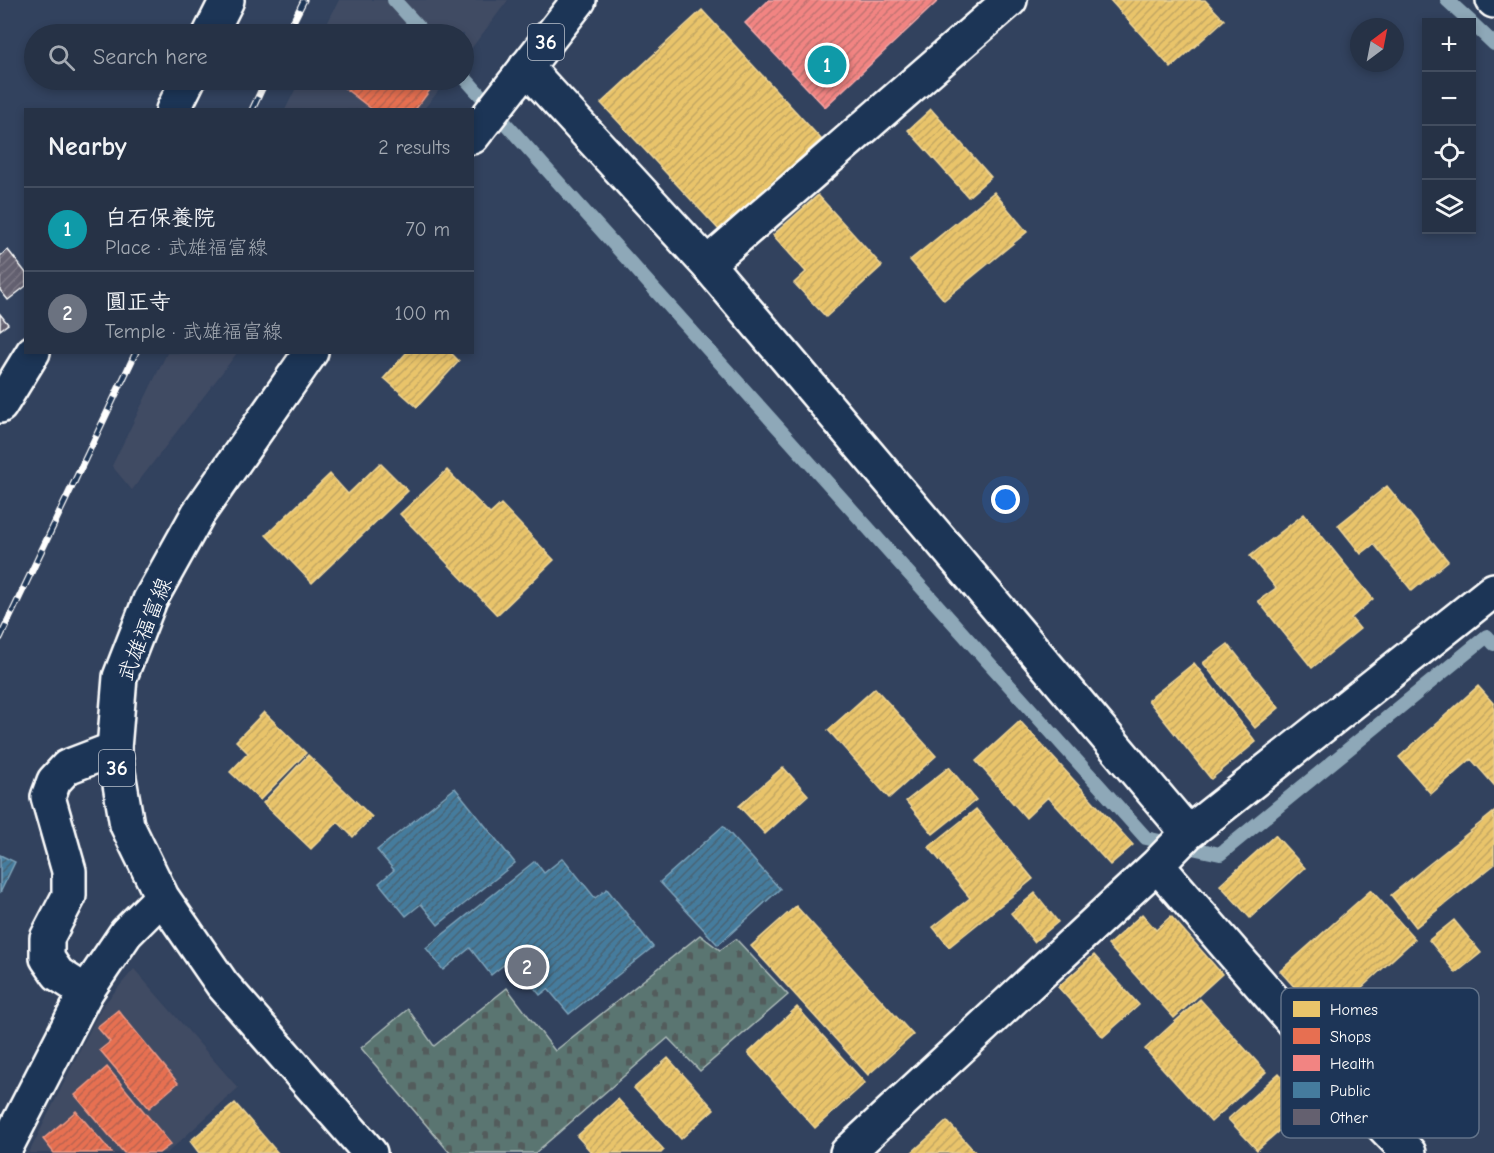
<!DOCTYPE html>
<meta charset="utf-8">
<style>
:root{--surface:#263246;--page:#2e3a4d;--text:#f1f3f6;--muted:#a4aab3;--line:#424d5f;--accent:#8c9099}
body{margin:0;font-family:"Comic Neue","Klee One",sans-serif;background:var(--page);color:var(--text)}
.controls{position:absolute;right:18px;top:18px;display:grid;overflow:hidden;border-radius:0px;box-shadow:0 3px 9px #0003}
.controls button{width:54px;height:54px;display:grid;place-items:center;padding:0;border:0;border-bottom:2px solid var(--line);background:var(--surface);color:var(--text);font:30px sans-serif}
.compass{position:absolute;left:1350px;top:18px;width:54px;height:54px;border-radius:50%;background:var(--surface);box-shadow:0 3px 9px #0003;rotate:32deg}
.you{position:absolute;left:1006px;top:500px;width:21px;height:21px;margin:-15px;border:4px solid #fff;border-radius:50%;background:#1a73e8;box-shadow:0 0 0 9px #1a73e833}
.badge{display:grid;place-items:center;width:39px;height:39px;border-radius:50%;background:var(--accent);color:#fff;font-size:20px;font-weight:700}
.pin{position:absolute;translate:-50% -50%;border:3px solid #fff;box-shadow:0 2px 6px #0006}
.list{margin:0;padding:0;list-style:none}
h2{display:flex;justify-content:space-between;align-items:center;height:78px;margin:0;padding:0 24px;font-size:26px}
h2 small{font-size:20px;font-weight:400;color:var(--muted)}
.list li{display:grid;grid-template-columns:39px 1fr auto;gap:18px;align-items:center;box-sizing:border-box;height:84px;padding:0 24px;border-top:2px solid var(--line)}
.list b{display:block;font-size:22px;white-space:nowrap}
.list p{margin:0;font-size:20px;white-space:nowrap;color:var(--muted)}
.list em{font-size:20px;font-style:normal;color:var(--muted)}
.icon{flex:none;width:33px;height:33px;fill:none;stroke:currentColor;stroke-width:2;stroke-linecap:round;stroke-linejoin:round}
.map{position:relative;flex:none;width:1494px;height:1153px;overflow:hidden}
.search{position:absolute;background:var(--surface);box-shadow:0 3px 9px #0003;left:24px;top:24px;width:450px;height:66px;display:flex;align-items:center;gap:15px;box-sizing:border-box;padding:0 21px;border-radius:33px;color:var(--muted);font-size:22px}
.panel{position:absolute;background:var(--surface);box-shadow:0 3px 9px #0003;left:24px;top:108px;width:450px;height:246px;border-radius:0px}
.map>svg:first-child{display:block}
.built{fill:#414b63}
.cemetery{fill:url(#cemetery-stones);stroke:#acbab8;stroke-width:1.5}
.homes{fill:url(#homes-hatch);stroke:#f0d697;stroke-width:1.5}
.shops{fill:url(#shops-hatch);stroke:#ee9a85;stroke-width:1.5}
.health{fill:url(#health-hatch);stroke:#f6a9a8;stroke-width:1.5}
.public{fill:url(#public-hatch);stroke:#7da3ba;stroke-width:1.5}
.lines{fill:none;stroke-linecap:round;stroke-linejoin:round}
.stream{stroke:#8ea8b8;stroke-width:14}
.building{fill:url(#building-hatch);stroke:#fff;stroke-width:1.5}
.minor-casing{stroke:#fff;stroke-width:38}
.major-casing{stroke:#fff;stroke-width:38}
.minor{stroke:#1d3557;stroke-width:33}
.major{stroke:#1d3557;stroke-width:33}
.rail-casing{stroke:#fff;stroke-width:7}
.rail{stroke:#1d3557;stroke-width:4.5;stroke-dasharray:14;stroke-linecap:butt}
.labels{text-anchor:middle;stroke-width:6;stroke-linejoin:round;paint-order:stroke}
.shield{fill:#1d3557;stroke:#bbc2cd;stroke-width:1.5}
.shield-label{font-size:21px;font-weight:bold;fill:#fff}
.street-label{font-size:22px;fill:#fff;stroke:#1d3557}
.key{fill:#1d3557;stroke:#617289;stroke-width:1.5}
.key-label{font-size:16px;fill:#fff}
</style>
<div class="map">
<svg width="1494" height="1153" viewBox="0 0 1494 1153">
<defs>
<pattern id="cemetery-stones" width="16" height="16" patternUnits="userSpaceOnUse" patternTransform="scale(1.5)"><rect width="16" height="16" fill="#5a7471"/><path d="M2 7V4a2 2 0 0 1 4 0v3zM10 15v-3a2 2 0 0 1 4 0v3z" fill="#525c5b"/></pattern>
<pattern id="homes-hatch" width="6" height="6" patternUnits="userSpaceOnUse" patternTransform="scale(1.5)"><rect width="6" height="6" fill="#e9c46a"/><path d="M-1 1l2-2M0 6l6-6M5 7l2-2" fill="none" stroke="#c2a662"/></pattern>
<pattern id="shops-hatch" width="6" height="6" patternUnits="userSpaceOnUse" patternTransform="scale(1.5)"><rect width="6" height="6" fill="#e76f51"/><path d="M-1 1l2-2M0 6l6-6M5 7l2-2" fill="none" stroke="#b86450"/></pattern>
<pattern id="health-hatch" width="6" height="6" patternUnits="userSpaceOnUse" patternTransform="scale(1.5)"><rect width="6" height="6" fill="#f28482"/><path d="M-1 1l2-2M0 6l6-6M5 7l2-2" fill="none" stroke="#c07372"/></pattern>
<pattern id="public-hatch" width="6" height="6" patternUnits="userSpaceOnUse" patternTransform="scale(1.5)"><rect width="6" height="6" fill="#457b9d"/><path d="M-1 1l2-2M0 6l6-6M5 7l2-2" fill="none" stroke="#486474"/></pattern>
<pattern id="building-hatch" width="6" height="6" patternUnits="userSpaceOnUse" patternTransform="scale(1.5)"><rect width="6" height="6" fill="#64606f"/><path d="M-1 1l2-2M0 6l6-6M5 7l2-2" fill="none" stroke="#7b7885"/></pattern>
</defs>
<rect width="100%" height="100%" fill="#32425e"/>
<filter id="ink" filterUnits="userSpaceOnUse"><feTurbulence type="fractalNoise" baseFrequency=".0167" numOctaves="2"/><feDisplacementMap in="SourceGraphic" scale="12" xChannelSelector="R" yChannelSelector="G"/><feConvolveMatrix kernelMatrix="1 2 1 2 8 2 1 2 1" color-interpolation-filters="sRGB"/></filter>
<g filter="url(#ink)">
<!-- built -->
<path class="built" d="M 339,0 L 508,0 L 464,58 L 464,34 L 322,34 Z
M 300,80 L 447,80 L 424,109 L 285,110 Z
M 167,353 L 237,353 L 132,490 L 112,466 Z
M 134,969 L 238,1088 L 167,1153 L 29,1153 L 101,1008 Z"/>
<!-- cemetery -->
<path class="cemetery" d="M 700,935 L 720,950 L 736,939 L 788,995 L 700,1071 L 668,1038 L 535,1153 L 450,1153 L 361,1048 L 408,1009 L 434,1046 L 507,988 L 555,1051 Z"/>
<!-- homes -->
<path class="homes" d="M 1110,0 L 1205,0 L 1224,20 L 1171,68 Z
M 702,10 L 821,139 L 720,231 L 601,103 Z
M 931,109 L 991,177 L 968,197 L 908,130 Z
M 994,192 L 1027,232 L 944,300 L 910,260 Z
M 818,195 L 882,266 L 826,317 L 794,283 L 806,272 L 773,235 Z
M 407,352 L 450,352 L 459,361 L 417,407 L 384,378 Z
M 380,463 L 408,491 L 312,583 L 266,535 L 330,474 L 348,494 Z
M 447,470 L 490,514 L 501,504 L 554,560 L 497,615 L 400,514 Z
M 1387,486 L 1448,561 L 1412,591 L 1374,544 L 1361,554 L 1338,525 Z
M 1304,514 L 1373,599 L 1351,618 L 1360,629 L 1312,668 L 1258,601 L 1276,588 L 1250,556 Z
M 1228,644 L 1279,708 L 1255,728 L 1203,663 Z
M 1194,663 L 1256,742 L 1211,779 L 1148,700 Z
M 1478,686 L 1494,704 L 1494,785 L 1471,759 L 1431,794 L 1399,757 Z
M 875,688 L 936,756 L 889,798 L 828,730 Z
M 264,712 L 306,753 L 260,800 L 230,772 L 248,753 L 236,741 Z
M 1020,721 L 1133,845 L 1110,865 L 1048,797 L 1026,818 L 976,761 Z
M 308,755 L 372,817 L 353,837 L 338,822 L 311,849 L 263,803 Z
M 783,767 L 808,795 L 765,834 L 739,806 Z
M 949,767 L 976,800 L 933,834 L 906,801 Z
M 976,809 L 1033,879 L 949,947 L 933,927 L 970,898 L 929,847 Z
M 1494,812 L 1494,865 L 1416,927 L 1391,895 Z
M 1275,835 L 1305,868 L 1250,918 L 1220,885 Z
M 1371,890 L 1415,939 L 1325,1021 L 1280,971 Z
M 1035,893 L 1058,922 L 1034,942 L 1011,913 Z
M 796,906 L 913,1035 L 868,1075 L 751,946 Z
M 1142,914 L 1156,930 L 1171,916 L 1222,974 L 1174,1018 L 1108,945 Z
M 1454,920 L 1481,953 L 1456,973 L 1429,940 Z
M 1094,955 L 1139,1005 L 1103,1037 L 1058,987 Z
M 1200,999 L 1266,1072 L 1211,1122 L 1145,1049 Z
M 797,1007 L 865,1083 L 815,1128 L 748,1053 Z
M 668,1058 L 714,1109 L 681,1139 L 634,1088 Z
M 1279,1073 L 1308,1105 L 1257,1150 L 1228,1119 Z
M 618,1099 L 664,1150 L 661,1153 L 592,1153 L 577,1136 Z
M 235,1103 L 278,1153 L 199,1153 L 190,1141 Z
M 947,1121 L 976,1153 L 911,1153 Z"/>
<!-- shops -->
<path class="shops" d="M 360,25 L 373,34 L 353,34 Z
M 334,80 L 433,80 L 436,82 L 415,110 L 373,110 Z
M 118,1010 L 178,1083 L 149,1108 L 100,1050 L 110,1042 L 97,1027 Z
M 107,1067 L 171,1144 L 159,1153 L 124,1153 L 75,1095 Z
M 76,1111 L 112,1153 L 54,1153 L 43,1139 Z"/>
<!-- health -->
<path class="health" d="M 769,0 L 939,0 L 825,107 L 745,23 Z"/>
<!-- public -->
<path class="public" d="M 455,788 L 515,863 L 438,925 L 421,904 L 406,916 L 379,883 L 394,870 L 377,850 Z
M 723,826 L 780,889 L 718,945 L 660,882 Z
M 0,855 L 15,862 L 0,893 Z
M 563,858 L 595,898 L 607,889 L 653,947 L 569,1014 L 548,989 L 540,995 L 511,959 L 491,975 L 470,948 L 443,970 L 426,948 L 535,861 L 544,873 Z"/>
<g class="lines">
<!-- stream -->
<path class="stream" d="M 394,0 L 425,34
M 1447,0 L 1471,22
M 1472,23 L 1494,44
M 464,77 L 1146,838 L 1220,854 L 1487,636 L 1494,644"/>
</g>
<!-- building -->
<path class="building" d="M 8,250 L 26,273 L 26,286 L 8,300 L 0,290 L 0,256 Z
M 0,314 L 8,324 L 0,330 Z"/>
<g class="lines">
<!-- minor casing -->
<g class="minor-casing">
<path id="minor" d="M 1493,0 L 1494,1
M 210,34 L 227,0
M 526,67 L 707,264 L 1188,833
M 173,110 L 188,80
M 707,264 L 1010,0
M 0,406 L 33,352
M 1157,865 L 1381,1124 L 1409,1153
M 86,992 L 58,974 L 47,958 L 47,938 L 69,896 L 69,871 L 48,797 L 54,781 L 67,767 L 114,749
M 847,1153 L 1157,865 L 1188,833 L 1494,590"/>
</g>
<!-- major casing -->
<g class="major-casing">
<path id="major" d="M 472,137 L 579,0
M 311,352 L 198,514 L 150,600 L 120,677 L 114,749 L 127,825 L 162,897 L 222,984 L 370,1153
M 3,1153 L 86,992 L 126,933 L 162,897"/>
</g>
<!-- minor -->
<use href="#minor" class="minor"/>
<!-- major -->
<use href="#major" class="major"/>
<!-- rail casing -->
<g class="rail-casing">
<path id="rail" d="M 287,34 L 304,0
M 252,110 L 266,80
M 0,638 L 136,352"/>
</g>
<!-- rail -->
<use href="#rail" class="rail"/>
</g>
</g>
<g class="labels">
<!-- shield labels -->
<g class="shield">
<rect x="528" y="24" width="36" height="36" rx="4.5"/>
<rect x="99" y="750" width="36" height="36" rx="4.5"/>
</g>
<g class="shield-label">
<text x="546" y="49">36</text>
<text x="117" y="775">36</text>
</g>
<!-- street labels -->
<g class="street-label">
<text transform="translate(144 629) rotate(-68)" y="8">武雄福富線</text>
</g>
</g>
<!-- legend -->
<rect x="1281" y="988" width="198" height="150" rx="9" class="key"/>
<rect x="1293" y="1001" width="27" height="16" fill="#e9c46a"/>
<rect x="1293" y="1028" width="27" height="16" fill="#e76f51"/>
<rect x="1293" y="1055" width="27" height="16" fill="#f28482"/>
<rect x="1293" y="1082" width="27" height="16" fill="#457b9d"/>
<rect x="1293" y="1109" width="27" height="16" fill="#64606f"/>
<g class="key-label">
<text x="1330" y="1015">Homes</text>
<text x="1330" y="1042">Shops</text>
<text x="1330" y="1069">Health</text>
<text x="1330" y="1096">Public</text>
<text x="1330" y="1123">Other</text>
</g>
</svg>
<div class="controls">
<button>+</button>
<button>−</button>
<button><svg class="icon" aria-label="locate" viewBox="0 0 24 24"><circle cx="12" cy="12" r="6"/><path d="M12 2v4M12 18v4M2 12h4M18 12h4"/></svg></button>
<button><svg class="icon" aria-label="layers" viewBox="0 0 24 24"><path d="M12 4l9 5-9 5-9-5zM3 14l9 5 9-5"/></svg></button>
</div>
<svg class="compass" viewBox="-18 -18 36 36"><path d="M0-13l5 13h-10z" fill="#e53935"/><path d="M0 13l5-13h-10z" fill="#a4aab3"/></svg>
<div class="you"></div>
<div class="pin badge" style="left:827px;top:65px;background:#0f9aa8">1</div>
<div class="pin badge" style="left:527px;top:967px;background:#6b7280">2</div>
<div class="search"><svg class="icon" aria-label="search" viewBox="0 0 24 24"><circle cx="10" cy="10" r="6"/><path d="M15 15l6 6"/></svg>Search here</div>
<section class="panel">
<h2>Nearby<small>2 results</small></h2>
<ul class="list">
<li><span class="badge" style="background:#0f9aa8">1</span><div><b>白石保養院</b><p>Place · 武雄福富線</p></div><em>70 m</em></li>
<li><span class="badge" style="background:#6b7280">2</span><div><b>圓正寺</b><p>Temple · 武雄福富線</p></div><em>100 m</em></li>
</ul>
</section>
</div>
